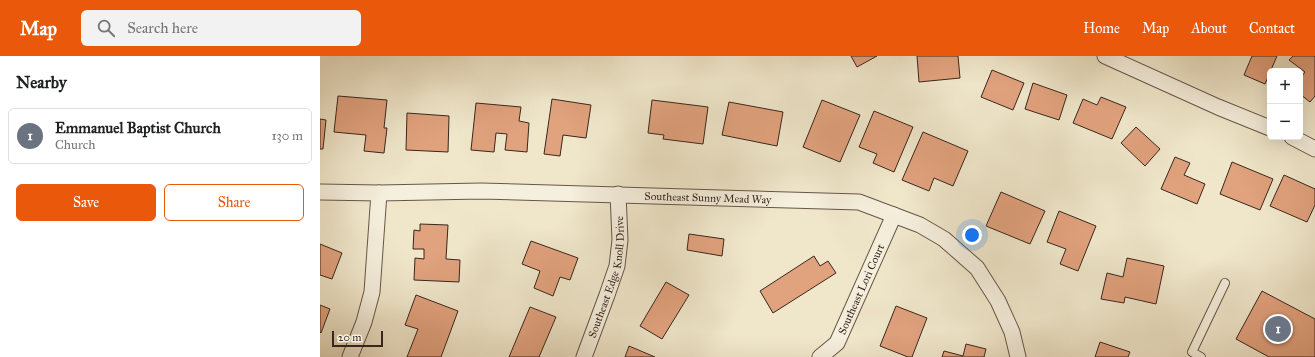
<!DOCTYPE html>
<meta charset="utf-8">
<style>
:root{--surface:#fff;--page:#f2f2f2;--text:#202124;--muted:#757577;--line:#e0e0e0;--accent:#ea580c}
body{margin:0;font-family:"IM FELL Great Primer",serif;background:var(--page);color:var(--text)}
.controls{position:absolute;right:12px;top:12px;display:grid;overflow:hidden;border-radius:6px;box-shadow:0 4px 16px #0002}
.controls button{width:36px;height:36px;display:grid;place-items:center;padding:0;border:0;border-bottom:1px solid var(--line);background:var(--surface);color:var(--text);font:20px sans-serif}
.scale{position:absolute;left:12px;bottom:10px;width:51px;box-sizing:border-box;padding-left:4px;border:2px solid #39261d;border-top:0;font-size:11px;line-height:14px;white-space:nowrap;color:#39261d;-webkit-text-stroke:3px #f5efdd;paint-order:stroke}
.you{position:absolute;left:652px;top:179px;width:14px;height:14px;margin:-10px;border:3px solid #fff;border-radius:50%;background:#1a73e8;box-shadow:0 0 0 6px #1a73e833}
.badge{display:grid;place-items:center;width:26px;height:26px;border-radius:50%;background:var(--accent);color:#fff;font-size:13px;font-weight:700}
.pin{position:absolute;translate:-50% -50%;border:2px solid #fff;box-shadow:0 1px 4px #0006}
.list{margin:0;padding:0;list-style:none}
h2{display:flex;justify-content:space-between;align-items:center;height:52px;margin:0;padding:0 16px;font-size:17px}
h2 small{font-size:13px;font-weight:400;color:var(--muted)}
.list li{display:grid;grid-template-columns:26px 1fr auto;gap:12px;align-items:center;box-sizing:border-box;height:56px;margin:0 8px 8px;padding:0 8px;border:1px solid var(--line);border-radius:6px}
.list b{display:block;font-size:15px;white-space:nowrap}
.list p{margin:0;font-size:13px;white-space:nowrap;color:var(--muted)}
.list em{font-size:13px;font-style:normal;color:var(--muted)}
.actions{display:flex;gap:8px;padding:12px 16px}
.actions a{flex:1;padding:9px 0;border:1px solid var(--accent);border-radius:6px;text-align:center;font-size:14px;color:var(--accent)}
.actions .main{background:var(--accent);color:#fff}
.icon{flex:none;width:22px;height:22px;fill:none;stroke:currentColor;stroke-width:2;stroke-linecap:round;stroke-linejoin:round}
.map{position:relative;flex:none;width:995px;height:301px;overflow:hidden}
header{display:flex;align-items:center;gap:24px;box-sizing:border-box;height:56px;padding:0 20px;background:var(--accent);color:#fff}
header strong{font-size:19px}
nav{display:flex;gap:22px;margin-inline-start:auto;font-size:14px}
.search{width:280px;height:36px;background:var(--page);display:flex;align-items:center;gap:10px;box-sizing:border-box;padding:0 14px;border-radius:6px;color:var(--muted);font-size:15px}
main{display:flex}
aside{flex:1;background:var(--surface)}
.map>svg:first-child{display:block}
.building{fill:#e1a27e;stroke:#39261d}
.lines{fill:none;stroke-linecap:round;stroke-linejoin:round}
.lane-casing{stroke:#675648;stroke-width:10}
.street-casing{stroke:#675648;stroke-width:17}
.lane{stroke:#f5efdd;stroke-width:8}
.street{stroke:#f5efdd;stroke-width:15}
.labels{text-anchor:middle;stroke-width:3.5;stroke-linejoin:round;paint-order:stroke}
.street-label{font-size:11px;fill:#39261d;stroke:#f5efdd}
</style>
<header>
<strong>Map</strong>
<div class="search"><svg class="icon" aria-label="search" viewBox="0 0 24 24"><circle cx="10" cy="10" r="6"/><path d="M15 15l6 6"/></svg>Search here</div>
<nav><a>Home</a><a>Map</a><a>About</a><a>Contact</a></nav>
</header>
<main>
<aside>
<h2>Nearby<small></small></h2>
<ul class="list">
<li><span class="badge" style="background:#6b7280">1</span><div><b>Emmanuel Baptist Church</b><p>Church</p></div><em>130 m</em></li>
</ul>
<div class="actions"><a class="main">Save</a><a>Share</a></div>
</aside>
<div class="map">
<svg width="995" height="301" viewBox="0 0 995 301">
<rect width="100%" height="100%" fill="#f0e7cb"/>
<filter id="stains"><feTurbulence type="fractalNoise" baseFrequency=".005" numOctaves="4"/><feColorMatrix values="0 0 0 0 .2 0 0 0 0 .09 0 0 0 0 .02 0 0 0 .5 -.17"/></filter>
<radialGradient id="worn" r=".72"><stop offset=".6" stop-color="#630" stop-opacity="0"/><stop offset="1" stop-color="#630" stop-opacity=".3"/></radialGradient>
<!-- building -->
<path class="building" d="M 531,0 L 557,0 L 537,11 Z
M 597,0 L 638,0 L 640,22 L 599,26 Z
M 932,0 L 957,0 L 945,28 L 924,19 Z
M 973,0 L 995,0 L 995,40 L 990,46 L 980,38 L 980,23 L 985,16 L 969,4 Z
M 672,14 L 704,27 L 693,54 L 661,41 Z
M 713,27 L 747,39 L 739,64 L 705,53 Z
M 18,40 L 67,44 L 64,72 L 67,72 L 64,97 L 44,95 L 46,79 L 14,76 Z
M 781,41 L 806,51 L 792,83 L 753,67 L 763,43 L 777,49 Z
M 232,43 L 271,49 L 266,82 L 243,79 L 240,100 L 224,98 Z
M 332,44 L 388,51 L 383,88 L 343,83 L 344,79 L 328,77 Z
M 502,44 L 540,59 L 520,106 L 483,91 Z
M 409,46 L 463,56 L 457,90 L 402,79 Z
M 156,47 L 201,51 L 199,65 L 209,67 L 207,96 L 185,94 L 187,78 L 176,77 L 174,96 L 151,94 Z
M 554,55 L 593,71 L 574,116 L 553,107 L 557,98 L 539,91 Z
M 87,57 L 129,60 L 128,96 L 86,94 Z
M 0,63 L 6,64 L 3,93 L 0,93 Z
M 816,71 L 840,93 L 825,110 L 801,87 Z
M 603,76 L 648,95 L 633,130 L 614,122 L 609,135 L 582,124 Z
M 855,101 L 870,107 L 864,119 L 885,128 L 877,148 L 841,133 Z
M 912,106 L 953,123 L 940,154 L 900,138 Z
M 964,119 L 995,133 L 995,149 L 987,166 L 950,150 Z
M 681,136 L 725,155 L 710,188 L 666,170 Z
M 739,155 L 776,170 L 758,215 L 740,208 L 746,193 L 727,186 Z
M 100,168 L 128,169 L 126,203 L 140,204 L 139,226 L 94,224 L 95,202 L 104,203 L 104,193 L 93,193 L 94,174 L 100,175 Z
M 369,178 L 404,183 L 402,200 L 367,194 Z
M 211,185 L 258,202 L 250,224 L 240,221 L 233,240 L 214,232 L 220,215 L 202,208 Z
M 0,188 L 22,197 L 12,223 L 0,219 Z
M 494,200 L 500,210 L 508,205 L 516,217 L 453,257 L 440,235 Z
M 807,202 L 844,210 L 836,248 L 805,241 L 804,247 L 781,243 L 787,217 L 803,221 Z
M 346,226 L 369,239 L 342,283 L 320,270 Z
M 942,235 L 995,263 L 995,301 L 949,301 L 916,283 Z
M 96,239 L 138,255 L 121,301 L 87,301 L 98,273 L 85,269 Z
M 0,249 L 10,253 L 1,277 L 0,276 Z
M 576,250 L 607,262 L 592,301 L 588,301 L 560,290 Z
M 210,251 L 236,261 L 219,301 L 189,301 Z
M 780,286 L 810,296 L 808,301 L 775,301 Z
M 646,288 L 666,293 L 664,301 L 622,301 L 624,295 L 643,300 Z
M 309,290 L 335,301 L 305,301 Z"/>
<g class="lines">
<!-- lane casing -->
<g class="lane-casing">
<path id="lane" d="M 881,301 L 872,296 L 905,227"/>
</g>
<!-- street casing -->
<g class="street-casing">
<g id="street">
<path d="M 785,0 L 898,51 L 950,72"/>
<path d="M 972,81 L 995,93"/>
<path id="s1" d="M 0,136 L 59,137 L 161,135 L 539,146 L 600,169 L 624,183 L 657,212 L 678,245 L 692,276 L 698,301"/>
<path d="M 30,301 L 44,266 L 52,236 L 59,137"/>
<path id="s2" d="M 264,301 L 287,239 L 297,210 L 300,184 L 298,138"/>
<path id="s3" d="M 500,301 L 517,287 L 574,159"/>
</g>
</g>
<!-- lane -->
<use href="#lane" class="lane"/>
<!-- street -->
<use href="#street" class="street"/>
</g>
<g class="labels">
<!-- street labels -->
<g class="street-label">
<text dy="4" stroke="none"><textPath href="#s1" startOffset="388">Southeast Sunny Mead Way</textPath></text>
<text dy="4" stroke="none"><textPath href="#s2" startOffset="84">Southeast Edge Knoll Drive</textPath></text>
<text dy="4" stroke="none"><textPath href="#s3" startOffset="81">Southeast Lori Court</textPath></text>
</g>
</g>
<rect width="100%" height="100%" filter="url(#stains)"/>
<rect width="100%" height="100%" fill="url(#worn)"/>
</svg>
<div class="controls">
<button>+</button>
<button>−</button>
</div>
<div class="scale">20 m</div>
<div class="you"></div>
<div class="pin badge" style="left:958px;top:273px;background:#6b7280">1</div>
</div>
</main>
